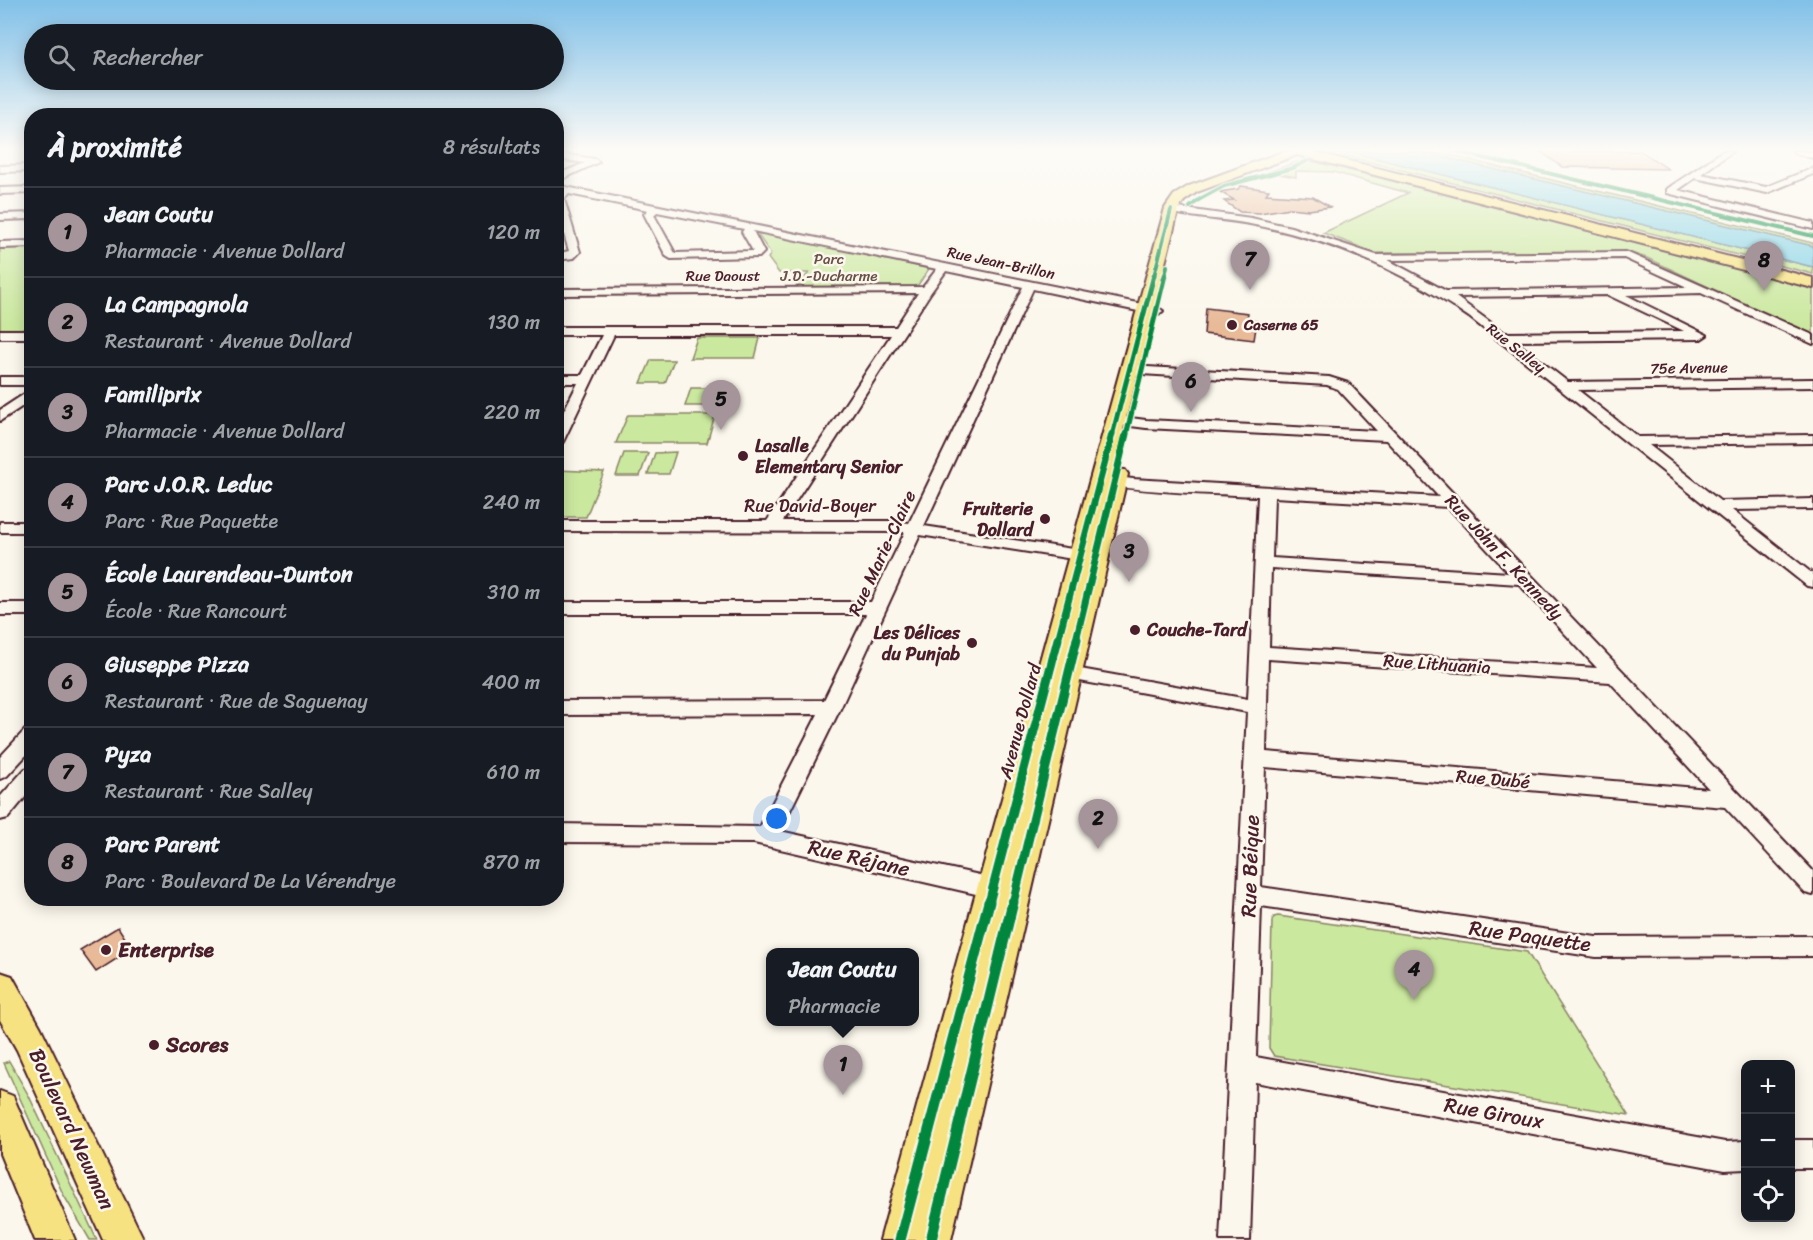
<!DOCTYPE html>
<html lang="fr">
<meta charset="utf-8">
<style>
:root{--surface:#171b24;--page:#20242c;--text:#f1f3f6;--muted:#9ea1a6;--line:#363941;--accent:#a6949b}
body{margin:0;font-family:Sriracha,sans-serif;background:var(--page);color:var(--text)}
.controls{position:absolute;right:18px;bottom:18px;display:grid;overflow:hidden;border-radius:12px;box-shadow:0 3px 15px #0003}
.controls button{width:54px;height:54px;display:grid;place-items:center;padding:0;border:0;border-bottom:2px solid var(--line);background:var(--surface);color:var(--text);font:30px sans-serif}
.you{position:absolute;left:777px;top:819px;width:21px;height:21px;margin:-15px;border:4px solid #fff;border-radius:50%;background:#1a73e8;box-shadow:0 0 0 9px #1a73e833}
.badge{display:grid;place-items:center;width:39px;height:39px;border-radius:50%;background:var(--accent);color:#111;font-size:20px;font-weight:700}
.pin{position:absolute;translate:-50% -50px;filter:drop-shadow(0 2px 3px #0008)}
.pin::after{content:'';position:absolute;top:32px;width:21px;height:18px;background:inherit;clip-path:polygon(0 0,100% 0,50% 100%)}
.popup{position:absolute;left:766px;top:948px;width:153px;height:78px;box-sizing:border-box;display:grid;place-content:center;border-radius:12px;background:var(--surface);filter:drop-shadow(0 2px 4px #0005);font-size:20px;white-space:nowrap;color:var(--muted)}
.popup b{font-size:22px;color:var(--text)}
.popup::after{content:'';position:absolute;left:50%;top:100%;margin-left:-12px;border:12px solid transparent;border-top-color:var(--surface)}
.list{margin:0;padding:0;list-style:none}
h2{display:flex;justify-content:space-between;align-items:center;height:78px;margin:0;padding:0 24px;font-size:26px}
h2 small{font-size:20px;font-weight:400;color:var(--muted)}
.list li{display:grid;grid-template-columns:39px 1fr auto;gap:18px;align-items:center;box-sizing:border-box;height:90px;padding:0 24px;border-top:2px solid var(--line)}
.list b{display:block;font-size:22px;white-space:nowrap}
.list p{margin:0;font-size:20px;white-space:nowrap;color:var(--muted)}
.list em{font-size:20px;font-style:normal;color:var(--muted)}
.icon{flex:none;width:33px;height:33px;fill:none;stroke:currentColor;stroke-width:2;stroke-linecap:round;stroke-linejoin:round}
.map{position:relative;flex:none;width:1813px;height:1240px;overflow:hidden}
.search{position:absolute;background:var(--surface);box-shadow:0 3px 15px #0003;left:24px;top:24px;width:540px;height:66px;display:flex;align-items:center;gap:15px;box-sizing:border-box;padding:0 21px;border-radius:33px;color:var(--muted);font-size:22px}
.panel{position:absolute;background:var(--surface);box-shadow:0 3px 15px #0003;left:24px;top:108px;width:540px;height:798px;border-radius:24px}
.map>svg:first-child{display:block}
.green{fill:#cbe89f;stroke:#8a8465;stroke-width:1.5}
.water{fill:#87d3e7;stroke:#6f8b9c;stroke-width:1.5}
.building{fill:#e8ba98;stroke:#4a1f2b;stroke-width:1.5}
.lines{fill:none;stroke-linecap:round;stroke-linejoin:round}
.minor-casing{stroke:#4a1f2b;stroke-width:4}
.major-casing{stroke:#4a1f2b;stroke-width:4}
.minor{fill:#fbf7ec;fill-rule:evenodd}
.major{fill:#f7e281;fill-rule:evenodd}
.cycleway-far4-casing{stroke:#fbf7ec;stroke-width:6}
.cycleway-far3-casing{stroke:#fbf7ec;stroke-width:8}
.cycleway-far2-casing{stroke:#fbf7ec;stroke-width:10}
.cycleway-far1-casing{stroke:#fbf7ec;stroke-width:13}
.cycleway-casing{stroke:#fbf7ec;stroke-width:15}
.cycleway-far4{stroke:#00873e;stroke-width:4}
.cycleway-far3{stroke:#00873e;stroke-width:5}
.cycleway-far2{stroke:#00873e;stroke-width:7}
.cycleway-far1{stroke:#00873e;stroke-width:9}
.cycleway{stroke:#00873e;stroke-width:11}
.poi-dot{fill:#4a1f2b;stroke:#fbf7ec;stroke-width:2}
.labels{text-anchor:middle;stroke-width:5;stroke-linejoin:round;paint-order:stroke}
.far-park-label{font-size:15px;fill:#6a5148;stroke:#fbf7ec}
.far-street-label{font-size:15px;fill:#4a1f2b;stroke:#fbf7ec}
.far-poi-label{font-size:15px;font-weight:bold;fill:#4a1f2b;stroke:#fbf7ec;text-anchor:start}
.poi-label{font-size:18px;font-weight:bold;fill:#4a1f2b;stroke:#fbf7ec;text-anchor:start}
.street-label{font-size:18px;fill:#4a1f2b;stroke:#fbf7ec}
.near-street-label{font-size:21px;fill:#4a1f2b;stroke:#fbf7ec}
.near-poi-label{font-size:21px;font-weight:bold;fill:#4a1f2b;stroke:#fbf7ec;text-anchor:start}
</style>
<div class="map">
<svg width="1813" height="1240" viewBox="0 0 1813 1240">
<rect width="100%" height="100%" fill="#fbf7ec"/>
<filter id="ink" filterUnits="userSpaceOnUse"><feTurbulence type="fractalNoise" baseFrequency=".0167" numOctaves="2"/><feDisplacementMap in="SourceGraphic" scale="12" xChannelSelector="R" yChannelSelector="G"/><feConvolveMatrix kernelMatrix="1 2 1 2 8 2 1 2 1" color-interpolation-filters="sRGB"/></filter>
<g filter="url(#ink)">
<!-- green -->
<path class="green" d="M 1326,151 L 1359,154 L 1813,267 L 1813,274 Z
M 1417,151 L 1448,155 L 1813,243 L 1813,246 Z
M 1310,161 L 1435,190 L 1813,286 L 1813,336 L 1647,258 L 1628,252 L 1376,253 L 1323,233 L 1408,193 L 1333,172 L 1296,171 L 1296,177 L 1268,172 L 1297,162 Z
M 763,233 L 926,268 L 929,269 L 918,285 L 914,286 L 795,287 L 809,273 L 779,273 L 768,258 L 771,254 L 758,235 Z
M 31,248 L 31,330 L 0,330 L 0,249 Z
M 697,338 L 760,338 L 755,358 L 690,358 Z
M 651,360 L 674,360 L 665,383 L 641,383 Z
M 691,388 L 712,388 L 706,406 L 685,406 Z
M 628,415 L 715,415 L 707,443 L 616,443 Z
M 676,452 L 669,474 L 648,474 L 655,453 Z
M 624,453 L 648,453 L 640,476 L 616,476 Z
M 556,470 L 604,472 L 586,517 L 557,517 Z
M 1278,916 L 1527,952 L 1629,1115 L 1274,1056 L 1269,1048 L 1272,921 L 1274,917 Z
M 9,1061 L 29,1096 L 97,1240 L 90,1240 L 63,1194 L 4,1063 Z"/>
<!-- water -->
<path class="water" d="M 1347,151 L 1417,151 L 1813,246 L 1813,267 Z"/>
<!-- building -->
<path class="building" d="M 1540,151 L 1641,151 L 1668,169 L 1562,167 Z
M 1241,186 L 1269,190 L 1266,194 L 1313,197 L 1330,207 L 1309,210 L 1290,208 L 1260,213 L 1240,212 L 1224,201 L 1234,200 L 1220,192 L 1238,189 Z
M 1206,308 L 1248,313 L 1247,319 L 1257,321 L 1254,340 L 1204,334 Z
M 118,927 L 132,949 L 96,972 L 80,950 Z"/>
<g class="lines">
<!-- minor casing -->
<g class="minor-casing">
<path id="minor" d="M 1723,151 L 1733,151 L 1701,174 L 1766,187 L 1813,168 L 1813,174 L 1767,193 L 1695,178 L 1678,190 L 1813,223 L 1813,229 L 1667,193 L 1667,189 Z
M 1793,151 L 1813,152 L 1813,158 L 1794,153 Z
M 556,153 L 595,159 L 599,162 L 556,182 L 556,175 L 585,163 L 556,159 Z
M 32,165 L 32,171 L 0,172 L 0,166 Z
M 556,185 L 1157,307 L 1163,311 L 1157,315 L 1033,289 L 924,526 L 1092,552 L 1100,557 L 1092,562 L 920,535 L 841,707 L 780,831 L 1002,880 L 1010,883 L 1014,890 L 1010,897 L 1002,900 L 754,843 L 556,842 L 556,824 L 760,827 L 818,714 L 556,715 L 556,701 L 824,700 L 866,614 L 556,614 L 556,602 L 871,602 L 905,532 L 556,531 L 556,521 L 767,521 L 891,335 L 614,335 L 563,442 L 556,446 L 556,426 L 578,383 L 556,383 L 556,375 L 582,375 L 602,335 L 556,335 L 556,327 L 896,327 L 918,293 L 556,295 L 556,289 L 923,287 L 937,269 L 753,231 L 764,252 L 759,257 L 671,259 L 666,256 L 644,214 L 648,210 L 569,194 L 564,199 L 580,252 L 574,258 L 556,260 L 556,254 L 569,251 L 556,207 L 556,195 L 560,192 L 556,191 ZM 657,212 L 744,229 L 742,232 L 753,251 L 675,253 L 654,215 ZM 946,271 L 1023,287 L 909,523 L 895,521 L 783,521 L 931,292 Z
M 32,187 L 32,193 L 0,194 L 0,188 Z
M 1171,207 L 1251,218 L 1291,227 L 1376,255 L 1626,252 L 1813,335 L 1813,344 L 1701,293 L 1626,295 L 1707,335 L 1701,339 L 1515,341 L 1568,382 L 1813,379 L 1813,387 L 1578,390 L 1638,437 L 1813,435 L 1813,443 L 1649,445 L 1720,501 L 1813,499 L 1813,509 L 1732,510 L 1813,574 L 1813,587 L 1807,586 L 1469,317 C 1402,270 1330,239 1250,224 C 1223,219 1194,218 1168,212 L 1168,208 ZM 1624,258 L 1687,287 L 1446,291 L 1388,260 ZM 1608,295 L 1684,331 L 1505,333 L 1456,297 Z
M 32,213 L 32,219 L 0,220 L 0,214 Z
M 32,241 L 32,247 L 0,248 L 0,242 Z
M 0,330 L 32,330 L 32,338 L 0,338 Z
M 1129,366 L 1329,377 L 1348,383 L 1813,871 L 1813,895 L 1805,893 L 1725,807 L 1265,767 L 1261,887 L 1596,937 L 1813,936 L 1813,956 L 1596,957 L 1261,906 L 1256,1057 L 1725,1142 L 1746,1141 L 1746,1169 L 1725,1170 L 1255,1082 L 1250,1240 L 1220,1240 L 1247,712 L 1058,677 L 1051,675 L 1048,671 L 1051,667 L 1058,665 L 1248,699 L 1258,496 C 1235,495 1103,491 1093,480 L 1101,475 L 1133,479 L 1439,497 L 1386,440 L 1146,428 L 1115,424 L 1108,420 L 1115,416 L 1146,420 L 1377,431 L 1338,389 L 1327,385 L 1124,373 L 1122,370 L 1124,367 ZM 1274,497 L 1448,507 L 1509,573 L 1272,558 ZM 1271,568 L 1519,584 L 1597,668 L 1269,647 ZM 1268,659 L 1610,682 L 1709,789 L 1266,752 Z
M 0,377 L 32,377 L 32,385 L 0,385 Z
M 32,389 L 32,400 L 0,421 L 0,410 Z
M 0,522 L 32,522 L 32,532 L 0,532 Z
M 0,603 L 32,603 L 32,615 L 0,615 Z
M 32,728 L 32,749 L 7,776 L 0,779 L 0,757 L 25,730 Z
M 32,766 L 32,789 L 8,818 L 0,820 L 0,797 L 25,769 Z
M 1790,1140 L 1813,1140 L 1813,1168 L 1790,1168 Z"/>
</g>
<!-- major casing -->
<g class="major-casing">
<path id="major" d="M 1285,151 L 1310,151 L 1813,278 L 1813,288 L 1297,155 L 1197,192 L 1184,201 L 1179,208 L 1113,469 L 1125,470 L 1128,474 L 951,1240 L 880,1240 L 1165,208 L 1174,195 L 1189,186 Z
M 0,972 L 12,976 L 41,1028 L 144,1240 L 103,1240 L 17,1050 L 0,1020 Z
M 0,1091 L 13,1096 L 75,1240 L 35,1240 L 0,1154 Z"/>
</g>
<!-- minor -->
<use href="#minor" class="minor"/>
<!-- major -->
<use href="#major" class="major"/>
<!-- cycleway-far4 casing -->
<g class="cycleway-far4-casing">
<path id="cycleway-far4" d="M 1455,151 L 1813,236
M 1190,207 L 1200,199 L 1224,186 L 1293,168 L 1307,161
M 1154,276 L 1171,210
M 1165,276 L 1167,266"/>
</g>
<!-- cycleway-far3 casing -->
<g class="cycleway-far3-casing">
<path id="cycleway-far3" d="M 1112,436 L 1154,275
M 1126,436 L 1165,275"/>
</g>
<!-- cycleway-far2 casing -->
<g class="cycleway-far2-casing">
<path id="cycleway-far2" d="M 1058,640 L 1112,434
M 1076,640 L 1126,434"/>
</g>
<!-- cycleway-far1 casing -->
<g class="cycleway-far1-casing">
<path id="cycleway-far1" d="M 989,903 L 1058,639
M 1013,903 L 1077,639"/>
</g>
<!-- cycleway casing -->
<g class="cycleway-casing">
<path id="cycleway" d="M 900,1240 L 989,902
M 931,1240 L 1013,902"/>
</g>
<!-- cycleway-far4 -->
<use href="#cycleway-far4" class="cycleway-far4"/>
<!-- cycleway-far3 -->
<use href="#cycleway-far3" class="cycleway-far3"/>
<!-- cycleway-far2 -->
<use href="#cycleway-far2" class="cycleway-far2"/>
<!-- cycleway-far1 -->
<use href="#cycleway-far1" class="cycleway-far1"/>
<!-- cycleway -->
<use href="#cycleway" class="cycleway"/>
</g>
</g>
<!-- sky -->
<linearGradient id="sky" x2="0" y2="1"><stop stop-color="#81c0e8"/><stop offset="0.46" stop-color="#fdfbf6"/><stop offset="1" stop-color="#fdfbf6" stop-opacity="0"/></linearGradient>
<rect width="1813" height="325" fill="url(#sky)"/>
<!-- markers -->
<g class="poi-dot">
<circle cx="1232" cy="325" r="6"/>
<circle cx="743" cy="456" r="6"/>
<circle cx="1045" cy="519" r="6"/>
<circle cx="1135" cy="630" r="6"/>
<circle cx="972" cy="643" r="6"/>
<circle cx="106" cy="950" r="6"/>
<circle cx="154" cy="1045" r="6"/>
</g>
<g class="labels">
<!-- far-park labels -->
<g class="far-park-label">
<text x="829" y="264">Parc<tspan x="829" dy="17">J.D.-Ducharme</tspan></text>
</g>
<!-- far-street labels -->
<g class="far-street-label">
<text transform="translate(1001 263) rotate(12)" y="5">Rue Jean-Brillon</text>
<text x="723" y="281">Rue Daoust</text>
<text transform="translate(1516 348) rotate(38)" y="5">Rue Salley</text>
<text transform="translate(1689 368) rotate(-1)" y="5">75e Avenue</text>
</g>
<!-- far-poi labels -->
<g class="far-poi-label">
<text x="1244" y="330">Caserne 65</text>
</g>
<!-- poi labels -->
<g class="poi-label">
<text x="755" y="452">Lasalle<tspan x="755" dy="21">Elementary Senior</tspan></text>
<text x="1033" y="515" text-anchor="end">Fruiterie<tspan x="1033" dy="21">Dollard</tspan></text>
<text x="1147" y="636">Couche-Tard</text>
<text x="960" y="639" text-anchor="end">Les Délices<tspan x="960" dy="21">du Punjab</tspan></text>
</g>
<!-- street labels -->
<g class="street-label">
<text x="810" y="512">Rue David-Boyer</text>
<text transform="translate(882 553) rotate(-65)" y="6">Rue Marie-Claire</text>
<text transform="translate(1504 557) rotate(47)" y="6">Rue John F. Kennedy</text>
<text transform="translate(1437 664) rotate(4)" y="6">Rue Lithuania</text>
<text transform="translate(1020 721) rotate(-75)" y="6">Avenue Dollard</text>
<text transform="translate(1493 779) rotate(5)" y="6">Rue Dubé</text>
</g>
<!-- near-street labels -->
<g class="near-street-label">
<text transform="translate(859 858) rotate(13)" y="7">Rue Réjane</text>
<text transform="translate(1250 866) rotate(-88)" y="7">Rue Béique</text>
<text transform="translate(1530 936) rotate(8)" y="7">Rue Paquette</text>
<text transform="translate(1494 1113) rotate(10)" y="7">Rue Giroux</text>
<text transform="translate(72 1129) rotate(65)" y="7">Boulevard Newman</text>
</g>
<!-- near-poi labels -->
<g class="near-poi-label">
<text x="118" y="957">Enterprise</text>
<text x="166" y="1052">Scores</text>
</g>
</g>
</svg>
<div class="controls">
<button>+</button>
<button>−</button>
<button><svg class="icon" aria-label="locate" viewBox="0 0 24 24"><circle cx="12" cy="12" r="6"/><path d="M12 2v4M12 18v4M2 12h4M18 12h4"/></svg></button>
</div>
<div class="you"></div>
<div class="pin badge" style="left:843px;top:1095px">1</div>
<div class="popup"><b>Jean Coutu</b>Pharmacie</div>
<div class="pin badge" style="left:1098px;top:849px">2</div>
<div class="pin badge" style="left:1129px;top:582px">3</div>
<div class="pin badge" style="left:1414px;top:1000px">4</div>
<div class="pin badge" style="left:721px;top:430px">5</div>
<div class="pin badge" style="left:1191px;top:412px">6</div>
<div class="pin badge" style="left:1250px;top:290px">7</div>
<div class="pin badge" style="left:1764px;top:291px">8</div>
<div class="search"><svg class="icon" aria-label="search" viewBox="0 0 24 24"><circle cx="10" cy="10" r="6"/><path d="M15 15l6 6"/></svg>Rechercher</div>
<section class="panel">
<h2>À proximité<small>8 résultats</small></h2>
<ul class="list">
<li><span class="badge">1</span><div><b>Jean Coutu</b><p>Pharmacie · Avenue Dollard</p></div><em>120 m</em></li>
<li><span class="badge">2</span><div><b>La Campagnola</b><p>Restaurant · Avenue Dollard</p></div><em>130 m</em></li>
<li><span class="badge">3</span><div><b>Familiprix</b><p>Pharmacie · Avenue Dollard</p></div><em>220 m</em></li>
<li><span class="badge">4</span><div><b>Parc J.O.R. Leduc</b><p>Parc · Rue Paquette</p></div><em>240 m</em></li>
<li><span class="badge">5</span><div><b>École Laurendeau-Dunton</b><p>École · Rue Rancourt</p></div><em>310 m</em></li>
<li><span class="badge">6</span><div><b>Giuseppe Pizza</b><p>Restaurant · Rue de Saguenay</p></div><em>400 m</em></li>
<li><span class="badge">7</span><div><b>Pyza</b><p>Restaurant · Rue Salley</p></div><em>610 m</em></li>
<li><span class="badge">8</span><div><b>Parc Parent</b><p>Parc · Boulevard De La Vérendrye</p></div><em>870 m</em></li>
</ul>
</section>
</div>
